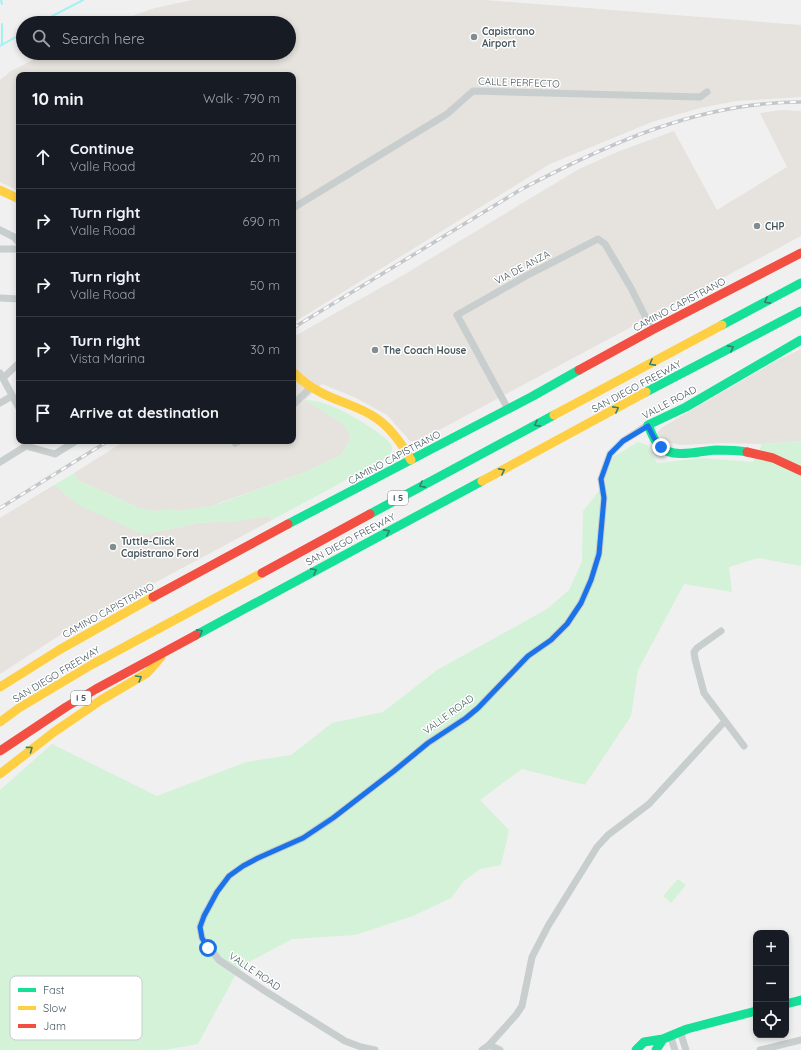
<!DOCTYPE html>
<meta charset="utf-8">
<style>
:root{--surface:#171b24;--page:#20242c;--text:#f1f3f6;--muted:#9ea1a6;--line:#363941}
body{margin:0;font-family:Quicksand,sans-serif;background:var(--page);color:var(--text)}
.controls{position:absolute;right:12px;bottom:12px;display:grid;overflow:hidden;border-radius:8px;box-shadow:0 2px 6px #0003}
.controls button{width:36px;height:36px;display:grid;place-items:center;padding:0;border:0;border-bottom:1px solid var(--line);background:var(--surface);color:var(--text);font:20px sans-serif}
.stop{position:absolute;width:12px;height:12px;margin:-9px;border:3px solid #1a73e8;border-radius:50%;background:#fff}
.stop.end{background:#1a73e8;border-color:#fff;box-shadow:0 1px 4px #0008}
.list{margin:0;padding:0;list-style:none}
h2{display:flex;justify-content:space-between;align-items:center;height:52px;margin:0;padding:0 16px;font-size:17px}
h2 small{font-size:13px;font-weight:400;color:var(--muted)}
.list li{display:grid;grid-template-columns:26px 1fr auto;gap:12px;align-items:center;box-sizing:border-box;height:64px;padding:0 16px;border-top:1px solid var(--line)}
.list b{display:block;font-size:15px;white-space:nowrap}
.list p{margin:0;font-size:13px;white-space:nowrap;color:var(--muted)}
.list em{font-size:13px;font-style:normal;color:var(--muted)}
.icon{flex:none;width:22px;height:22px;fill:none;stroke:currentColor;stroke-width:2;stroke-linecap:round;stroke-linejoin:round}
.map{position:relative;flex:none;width:801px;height:1050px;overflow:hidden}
.search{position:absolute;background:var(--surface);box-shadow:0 2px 6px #0003;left:16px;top:16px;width:280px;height:44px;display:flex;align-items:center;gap:10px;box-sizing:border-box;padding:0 14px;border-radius:22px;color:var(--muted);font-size:15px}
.panel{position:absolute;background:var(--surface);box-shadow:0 2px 6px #0003;left:16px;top:72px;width:280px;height:372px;border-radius:8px}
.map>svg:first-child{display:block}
.commercial{fill:#e6e2dd}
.green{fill:#d3f2d8}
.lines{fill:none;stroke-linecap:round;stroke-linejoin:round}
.stream{stroke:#a4f1f2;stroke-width:2}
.street{stroke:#c8cdce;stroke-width:7}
.fast{stroke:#16e098;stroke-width:9}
.slow{stroke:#ffcf43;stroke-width:9}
.jam{stroke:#f24e42;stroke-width:9}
.rail-casing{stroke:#c4c7c9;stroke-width:3.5}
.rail{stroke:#fff;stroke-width:2;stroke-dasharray:6;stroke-linecap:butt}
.oneway{stroke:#37806f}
.route{stroke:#1a73e8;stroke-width:5}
.poi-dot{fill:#818d91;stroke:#fff;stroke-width:1.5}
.labels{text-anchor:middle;stroke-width:3;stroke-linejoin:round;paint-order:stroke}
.shield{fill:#fff;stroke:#7d898e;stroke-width:1}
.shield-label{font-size:9px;font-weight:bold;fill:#45575e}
.poi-label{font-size:10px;font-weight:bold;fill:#45575e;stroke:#fff;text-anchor:start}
.street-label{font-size:10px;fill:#45575e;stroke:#fff}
.key{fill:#fff;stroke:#c7cdcf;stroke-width:1}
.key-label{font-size:11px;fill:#45575e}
</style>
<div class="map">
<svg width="801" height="1050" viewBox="0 0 801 1050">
<rect width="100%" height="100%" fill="#f1f0f0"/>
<!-- commercial -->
<path class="commercial" d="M 192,0 L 485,0 L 801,25 L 801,97 L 736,101 L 700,108 L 652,122 L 550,164 L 293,323 L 293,75 L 19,75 L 19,191 L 0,182 L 0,80 L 11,71 L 47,53 L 289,53 L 289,23 L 112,23 L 155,8 Z
M 781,110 L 801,111 L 801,236 L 428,436 L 411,442 L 387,415 L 354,397 L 322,384 L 305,400 L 342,423 L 349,432 L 349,442 L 341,455 L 305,472 L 219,503 L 213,506 L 177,511 L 172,509 L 153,511 L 139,508 L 78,480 L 74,473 L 125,441 L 293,441 L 293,337 L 405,274 L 579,169 L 617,152 L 674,131 L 717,210 L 787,167 L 760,113 Z
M 801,349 L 801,441 L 762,444 L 723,443 L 681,445 L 667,442 L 657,434 L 661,428 L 776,361 Z
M 54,485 L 79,505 L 146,534 L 198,523 L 238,521 L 269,516 L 272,520 L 74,626 L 0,674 L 0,518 Z"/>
<!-- green -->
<path class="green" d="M 305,400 C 326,399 363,421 380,434 C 384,438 392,442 392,448 C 393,454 385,458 381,461 L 272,520 L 269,516 L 238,521 L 198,523 L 146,534 L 137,532 L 79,505 L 54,485 L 74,473 L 78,480 L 139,508 L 153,511 L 172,509 L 177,511 L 213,506 L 305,472 L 341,455 L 349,442 L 349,432 L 342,423 Z
M 801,441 L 801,566 L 758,558 L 729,567 L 732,592 L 684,584 L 638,670 L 631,716 L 585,785 L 522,769 L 480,800 L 509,830 L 501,865 L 480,869 L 464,881 L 451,898 L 413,916 L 355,935 L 292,939 L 251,961 L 236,974 L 198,1044 L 164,1050 L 0,1050 L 0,790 L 52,744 L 157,796 L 246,762 L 291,755 L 332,723 L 383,712 L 437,670 L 547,609 L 569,590 L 582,561 L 583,511 L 599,491 L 613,457 L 638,442 L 647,445 L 657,463 L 702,458 L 753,462 L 762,444 Z
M 678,879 L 686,885 L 671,903 L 663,896 Z"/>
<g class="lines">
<!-- stream -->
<path class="stream" d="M 1,0 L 2,4
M 39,23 L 83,0
M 2,24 L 2,44
M 0,46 L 23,33"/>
<!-- street -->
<path class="street" d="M 293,208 L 447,114 L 473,91 L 700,97 L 707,92
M 0,230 L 14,237 L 19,243
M 0,249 L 19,249
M 0,298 L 19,299
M 0,373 L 19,408
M 3,378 L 19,363
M 0,403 L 12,396
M 293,405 L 310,388
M 508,409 L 457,315 L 526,276 L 598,239 L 605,244 L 631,288 L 652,330
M 235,443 L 239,441
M 0,462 L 26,446 L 55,454 L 76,441
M 721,631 L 697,648 L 694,652 L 695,659 L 704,693 L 744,746
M 680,1031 L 686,1050
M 670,1035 L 675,1050
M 489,1045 L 500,1050
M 375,1050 L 361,1047 L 345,1041 L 265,991 L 219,960 L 202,938 L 200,927 L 204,916 L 217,892 L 229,876 L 243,866 L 258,858 L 303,838 L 333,818 L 394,771 L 428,743 L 466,718 L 478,708 L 528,656 L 551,640 L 567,624 L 581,603 L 591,580 L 599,554 L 604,498 L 601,479 L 610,454 L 623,441 L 648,425
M 482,1050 L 489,1045 L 516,1015 L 522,1006 L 532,957 L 548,926 L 597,847 L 608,835 L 649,804 L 725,721
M 760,1050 L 801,1040"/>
<!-- fast -->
<path class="fast" d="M 722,325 L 801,283
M 646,392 L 801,311
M 747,452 C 737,450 726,450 716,450 C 699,451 674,459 660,447 C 654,441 651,432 648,425 L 686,407 L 801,340
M 370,514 L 554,415
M 288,524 L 533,396 L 579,370
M 196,635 L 482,481
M 786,1004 L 801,1000
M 663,1039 L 687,1029 L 756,1011
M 636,1050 L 644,1042 L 663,1039 L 656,1050"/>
<!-- slow -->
<path class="slow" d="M 0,190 L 19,199
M 293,372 C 301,380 310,387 320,392 C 338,402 359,406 376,418 C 391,428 402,444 411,460
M 554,415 L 722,325
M 482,481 L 646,392
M 0,687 L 59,650 L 153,597
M 0,722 L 19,708 L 91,665 L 262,573
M 0,774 L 54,732 L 101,700 L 147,673 L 161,657"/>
<!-- jam -->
<path class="jam" d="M 579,370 L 652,330 L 801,253
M 747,452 L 773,458 L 801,471
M 262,573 L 370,514
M 153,597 L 288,524
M 0,751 L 66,707 L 96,689 L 196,635"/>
<!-- rail casing -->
<g class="rail-casing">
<path id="rail" d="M 293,328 L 520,190 C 607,144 700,102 801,102
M 0,508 L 108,441"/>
</g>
<!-- rail -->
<use href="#rail" class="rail"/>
</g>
<!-- one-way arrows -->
<defs><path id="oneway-chevron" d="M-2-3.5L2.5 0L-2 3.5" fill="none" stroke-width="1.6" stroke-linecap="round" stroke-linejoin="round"/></defs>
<g class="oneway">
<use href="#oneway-chevron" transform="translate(767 301) rotate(152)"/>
<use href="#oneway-chevron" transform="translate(731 348) rotate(-28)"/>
<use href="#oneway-chevron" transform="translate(652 363) rotate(152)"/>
<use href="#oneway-chevron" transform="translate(616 409) rotate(-28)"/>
<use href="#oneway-chevron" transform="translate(537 424) rotate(152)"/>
<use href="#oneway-chevron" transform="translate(502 471) rotate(-28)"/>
<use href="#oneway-chevron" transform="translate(422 485) rotate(152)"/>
<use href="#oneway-chevron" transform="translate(387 532) rotate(-28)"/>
<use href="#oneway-chevron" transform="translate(314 571) rotate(-28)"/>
<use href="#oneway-chevron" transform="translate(200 632) rotate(-29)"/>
<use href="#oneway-chevron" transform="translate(139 678) rotate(-31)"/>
<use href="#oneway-chevron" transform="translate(30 749) rotate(-36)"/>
</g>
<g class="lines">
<!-- route -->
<path class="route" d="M 208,948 L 202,938 L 200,927 L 204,916 L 217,892 L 229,876 L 243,866 L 258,858 L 303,838 L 333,818 L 394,771 L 428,743 L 466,718 L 478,708 L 528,656 L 551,640 L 567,624 L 581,603 L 591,580 L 599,554 L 604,498 L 601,479 L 610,454 L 623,441 L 648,426 L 654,438 L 661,447"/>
</g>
<!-- markers -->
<g class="poi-dot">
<circle cx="474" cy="37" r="4"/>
<circle cx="757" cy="226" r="4"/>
<circle cx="375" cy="350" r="4"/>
<circle cx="113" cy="547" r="4"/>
</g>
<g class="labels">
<!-- shield labels -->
<g class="shield">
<rect x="388" y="491" width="20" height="14" rx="3"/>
<rect x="71" y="691" width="20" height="14" rx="3"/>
</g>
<g class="shield-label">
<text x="398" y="501">I 5</text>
<text x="81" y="701">I 5</text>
</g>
<!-- poi labels -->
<g class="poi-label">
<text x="482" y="35">Capistrano<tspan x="482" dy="12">Airport</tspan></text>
<text x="765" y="230">CHP</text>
<text x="383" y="354">The Coach House</text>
<text x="121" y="545">Tuttle-Click<tspan x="121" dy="12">Capistrano Ford</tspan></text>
</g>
<!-- street labels -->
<g class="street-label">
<text transform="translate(519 82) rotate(2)" y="4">CALLE PERFECTO</text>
<text transform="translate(522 267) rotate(-28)" y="4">VIA DE ANZA</text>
<text transform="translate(679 304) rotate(-28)" y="4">CAMINO CAPISTRANO</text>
<text transform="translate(636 386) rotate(-28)" y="4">SAN DIEGO FREEWAY</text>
<text transform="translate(669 402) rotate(-28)" y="4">VALLE ROAD</text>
<text transform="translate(394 457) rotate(-28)" y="4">CAMINO CAPISTRANO</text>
<text transform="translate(350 539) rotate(-28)" y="4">SAN DIEGO FREEWAY</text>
<text transform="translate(108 610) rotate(-29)" y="4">CAMINO CAPISTRANO</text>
<text transform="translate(56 674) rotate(-31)" y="4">SAN DIEGO FREEWAY</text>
<text transform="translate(448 714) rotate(-36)" y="4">VALLE ROAD</text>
<text transform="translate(255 971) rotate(34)" y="4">VALLE ROAD</text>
</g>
</g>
<!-- legend -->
<rect x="10" y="976" width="132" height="64" rx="6" class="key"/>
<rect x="18" y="988" width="18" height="4" fill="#16e098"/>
<rect x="18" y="1006" width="18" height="4" fill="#ffcf43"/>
<rect x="18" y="1024" width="18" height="4" fill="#f24e42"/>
<g class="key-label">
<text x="43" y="994">Fast</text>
<text x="43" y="1012">Slow</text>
<text x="43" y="1030">Jam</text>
</g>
</svg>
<div class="controls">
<button>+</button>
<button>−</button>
<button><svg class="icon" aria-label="locate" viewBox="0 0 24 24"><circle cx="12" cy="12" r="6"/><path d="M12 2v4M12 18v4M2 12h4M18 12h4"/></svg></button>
</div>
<div class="stop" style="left:208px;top:948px"></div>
<div class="stop end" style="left:661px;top:447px"></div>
<div class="search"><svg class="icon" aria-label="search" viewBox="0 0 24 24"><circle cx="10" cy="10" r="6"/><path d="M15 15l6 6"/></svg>Search here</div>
<section class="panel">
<h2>10 min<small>Walk · 790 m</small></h2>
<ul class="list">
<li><svg class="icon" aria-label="ahead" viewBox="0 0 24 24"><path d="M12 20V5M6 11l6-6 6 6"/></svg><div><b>Continue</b><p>Valle Road</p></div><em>20 m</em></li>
<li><svg class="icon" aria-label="right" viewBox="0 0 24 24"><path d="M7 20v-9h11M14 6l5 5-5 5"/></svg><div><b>Turn right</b><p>Valle Road</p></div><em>690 m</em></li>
<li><svg class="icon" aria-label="right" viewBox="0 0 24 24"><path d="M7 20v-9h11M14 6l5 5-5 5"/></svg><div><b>Turn right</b><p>Valle Road</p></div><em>50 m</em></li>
<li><svg class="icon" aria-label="right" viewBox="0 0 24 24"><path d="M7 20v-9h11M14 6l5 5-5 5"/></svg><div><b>Turn right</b><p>Vista Marina</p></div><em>30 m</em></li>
<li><svg class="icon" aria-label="arrive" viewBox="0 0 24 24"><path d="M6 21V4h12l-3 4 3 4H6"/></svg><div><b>Arrive at destination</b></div></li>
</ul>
</section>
</div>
